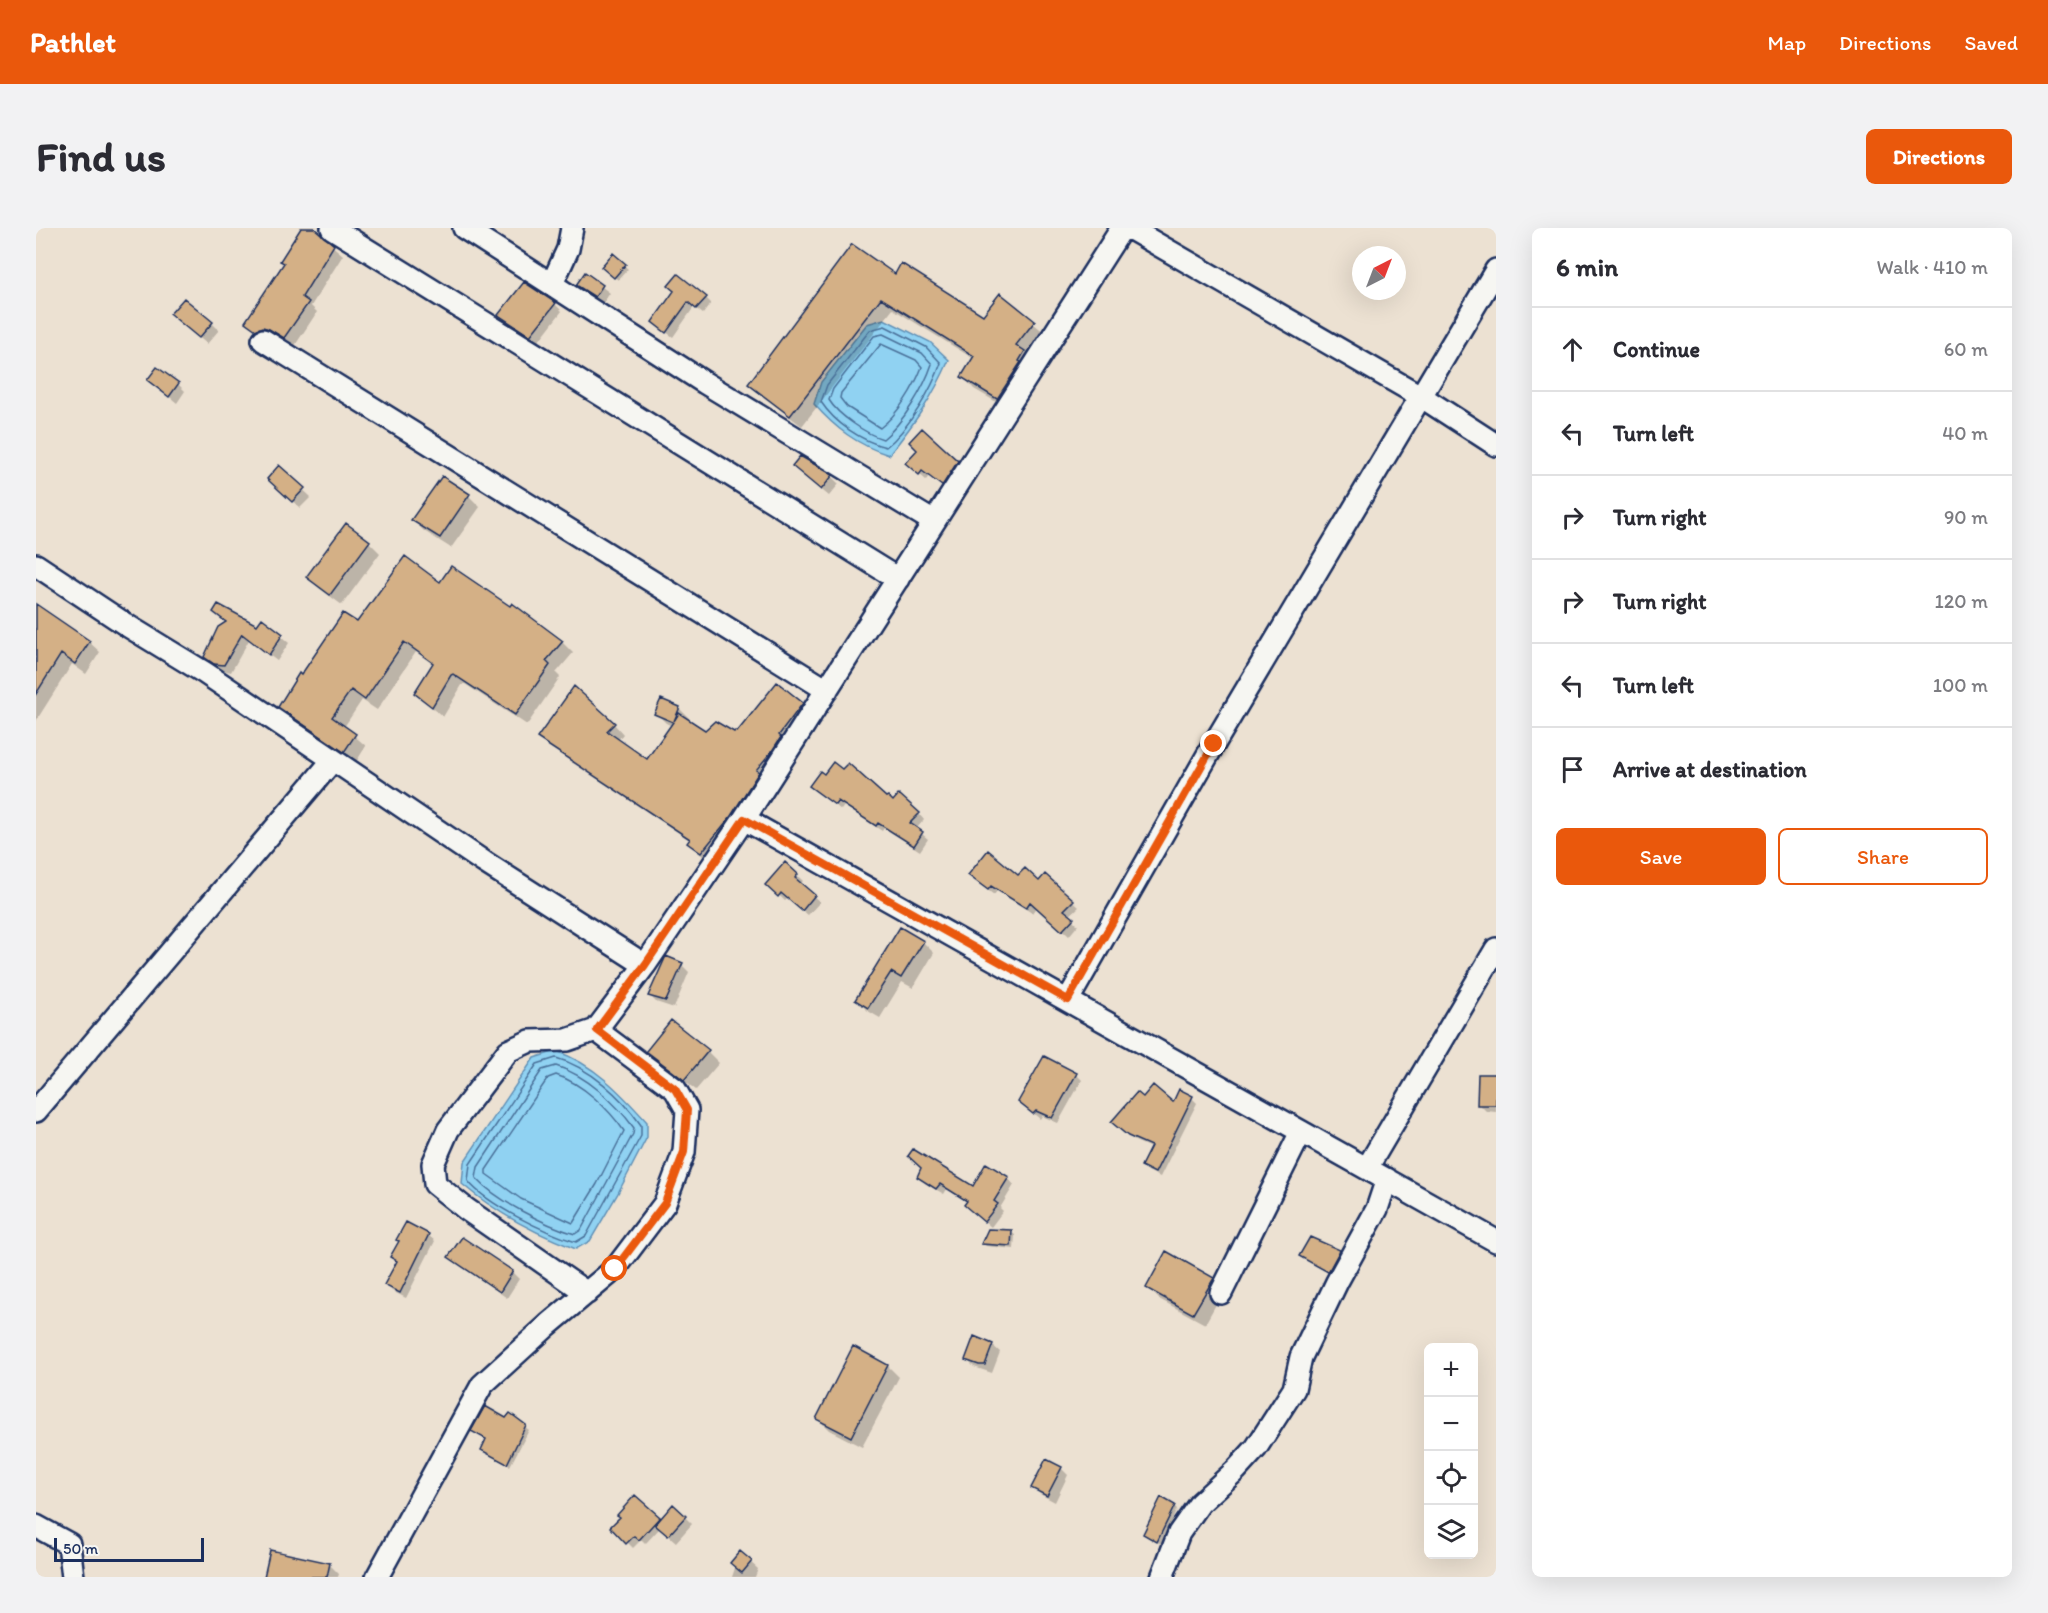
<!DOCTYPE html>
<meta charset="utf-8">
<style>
:root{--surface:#fff;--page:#f2f2f3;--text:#2b2b33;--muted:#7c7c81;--line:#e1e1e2;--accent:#ea580c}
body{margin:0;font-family:Itim,sans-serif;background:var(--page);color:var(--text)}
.controls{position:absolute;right:18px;bottom:18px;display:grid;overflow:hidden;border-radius:9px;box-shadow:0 6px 24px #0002}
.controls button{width:54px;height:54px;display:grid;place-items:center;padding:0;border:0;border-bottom:2px solid var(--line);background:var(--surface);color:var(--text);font:30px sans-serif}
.compass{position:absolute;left:1316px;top:18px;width:54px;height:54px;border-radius:50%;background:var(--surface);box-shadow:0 6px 24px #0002;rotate:42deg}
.scale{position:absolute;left:18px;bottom:15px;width:150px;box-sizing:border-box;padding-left:6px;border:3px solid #1b2f5e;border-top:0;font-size:16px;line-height:21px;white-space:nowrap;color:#1b2f5e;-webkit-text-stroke:4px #f6f6f2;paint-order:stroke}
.stop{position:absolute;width:18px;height:18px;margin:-14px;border:4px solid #ea580c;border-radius:50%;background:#fff}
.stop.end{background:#ea580c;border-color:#fff;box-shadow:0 2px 6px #0008}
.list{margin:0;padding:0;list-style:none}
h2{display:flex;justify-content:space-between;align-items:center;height:78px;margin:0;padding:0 24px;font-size:26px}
h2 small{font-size:20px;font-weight:400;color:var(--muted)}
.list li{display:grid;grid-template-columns:39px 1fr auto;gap:18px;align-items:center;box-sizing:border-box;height:84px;padding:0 24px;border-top:2px solid var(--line)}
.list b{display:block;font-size:22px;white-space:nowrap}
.list em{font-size:20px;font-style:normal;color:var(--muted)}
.actions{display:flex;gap:12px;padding:18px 24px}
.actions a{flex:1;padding:14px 0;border:2px solid var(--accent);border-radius:9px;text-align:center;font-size:21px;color:var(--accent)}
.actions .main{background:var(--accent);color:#fff}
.icon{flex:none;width:33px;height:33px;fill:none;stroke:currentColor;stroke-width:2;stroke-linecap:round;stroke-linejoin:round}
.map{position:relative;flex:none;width:1460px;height:1349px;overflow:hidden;border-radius:9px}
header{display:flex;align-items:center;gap:36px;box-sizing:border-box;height:84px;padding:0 30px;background:var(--accent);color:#fff}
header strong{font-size:28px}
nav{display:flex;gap:33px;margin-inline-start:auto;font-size:21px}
.intro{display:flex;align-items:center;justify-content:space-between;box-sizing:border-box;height:144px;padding:0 36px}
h1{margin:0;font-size:42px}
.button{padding:15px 27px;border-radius:9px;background:var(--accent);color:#fff;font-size:21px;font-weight:700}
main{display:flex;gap:36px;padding:0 36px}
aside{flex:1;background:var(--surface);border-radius:9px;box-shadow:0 6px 24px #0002}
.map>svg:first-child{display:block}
.water{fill:#90d2f2;stroke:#6191b7;stroke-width:1.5}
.shadow{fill:#0003}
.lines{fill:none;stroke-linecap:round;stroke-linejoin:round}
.shore{stroke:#4a7099;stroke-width:1.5}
.building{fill:#d4b086;stroke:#1b2f5e;stroke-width:1.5}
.street-casing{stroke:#1b2f5e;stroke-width:26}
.street{stroke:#f6f6f2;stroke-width:21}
.route{stroke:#ea580c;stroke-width:8}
</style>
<header>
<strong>Pathlet</strong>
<nav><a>Map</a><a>Directions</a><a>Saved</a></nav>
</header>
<div class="intro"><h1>Find us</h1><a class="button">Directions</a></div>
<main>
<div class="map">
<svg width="1460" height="1349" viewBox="0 0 1460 1349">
<rect width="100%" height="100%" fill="#ece1d2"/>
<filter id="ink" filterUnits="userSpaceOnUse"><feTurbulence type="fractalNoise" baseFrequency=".0167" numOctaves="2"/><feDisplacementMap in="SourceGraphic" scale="12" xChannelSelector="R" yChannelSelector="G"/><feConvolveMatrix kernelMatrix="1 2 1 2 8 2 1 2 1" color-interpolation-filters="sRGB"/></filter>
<g filter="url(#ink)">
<!-- water -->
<path class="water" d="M 848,91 L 894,114 L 913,132 C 896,171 879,194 853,227 C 821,217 799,200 778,176 L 785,154 L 831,96 Z
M 520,823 C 558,836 585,865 611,894 L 611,909 L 581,967 L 554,1013 L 540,1021 C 498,1005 460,985 426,956 L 428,934 L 498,830 Z"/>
<!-- shadow -->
<path class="shadow" d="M 267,0 L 275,0 L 307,27 L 275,78 L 281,84 L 258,119 L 244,110 L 237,108 L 230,110 L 211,94 L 250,36 Z
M 577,28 L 592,41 L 582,52 L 570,42 Z
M 549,46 L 574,65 L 567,75 L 542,57 Z
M 859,48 L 948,89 L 964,67 L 1010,106 L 974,182 L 938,161 L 927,149 L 938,131 L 857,81 L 766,198 L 726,168 L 714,156 Z
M 639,63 L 670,70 L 675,75 L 667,86 L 658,79 L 637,109 L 623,99 Z
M 519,76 L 526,83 L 502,114 L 471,94 L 464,87 Z
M 143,93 L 176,95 L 183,102 L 171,116 Z
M 113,152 L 142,156 L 149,163 L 141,175 Z
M 886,202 L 927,240 L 913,263 L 893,248 L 890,252 L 871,235 L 883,222 Z
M 765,230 L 796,249 L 803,256 L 793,268 L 765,245 Z
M 243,239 L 275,269 L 264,280 L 240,258 Z
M 406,250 L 433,268 L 444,279 L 415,320 L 388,303 L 377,292 Z
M 333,314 L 344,325 L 306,377 L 283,360 L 272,349 Z
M 404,356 L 526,414 L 537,425 L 520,445 L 524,449 L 491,497 L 429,456 L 426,457 L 407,489 L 380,465 L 398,437 L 380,424 L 341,482 L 326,472 L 308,499 L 330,518 L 320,534 L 255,490 L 244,479 L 266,449 L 321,396 Z
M 0,378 L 53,414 L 64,424 L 50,446 L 36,436 L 0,493 Z
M 178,384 L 221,399 L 226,392 L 253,415 L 241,433 L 213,412 L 195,444 L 187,442 L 170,429 L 191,395 Z
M 766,476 L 776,486 L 675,634 L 663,625 L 653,615 L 655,613 L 513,519 L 503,510 L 578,496 L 587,506 L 582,512 L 611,533 L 636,498 L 630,495 L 620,485 L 643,480 L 653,490 L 652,493 L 669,504 L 701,506 Z
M 781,563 L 857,575 L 883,586 L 888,592 L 880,601 L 892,611 L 884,623 L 848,600 L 846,603 L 808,578 L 805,582 Z
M 749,636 L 767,653 L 764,656 L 784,674 L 772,687 L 752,670 L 749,673 L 731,656 Z
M 1009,648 L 1043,679 L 1033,688 L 1042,697 L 1033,708 L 1001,678 L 996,685 L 961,663 L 958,667 L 939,652 L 982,650 L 1003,656 Z
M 887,714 L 898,725 L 877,760 L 866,754 L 844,790 L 832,783 L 821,772 Z
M 646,737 L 653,744 L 638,780 L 620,774 L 613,767 Z
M 612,823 L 672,824 L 683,835 L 660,862 L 623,834 Z
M 1040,846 L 1046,852 L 1022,895 L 1006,888 L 1004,891 L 990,879 Z
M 1460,848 L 1460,884 L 1450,883 L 1443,876 Z
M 1144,864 L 1156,870 L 1161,875 L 1124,949 L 1112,943 L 1107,938 L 1115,920 L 1099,913 L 1083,899 L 1107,871 L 1137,876 Z
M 883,949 L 937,960 L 972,950 L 978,957 L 964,980 L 967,983 L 955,999 L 937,983 L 932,974 L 911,961 L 908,966 L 890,956 Z
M 975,1004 L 979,1007 L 978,1021 L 950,1018 L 947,1015 Z
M 392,1007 L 399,1013 L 370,1070 L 356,1063 L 350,1056 L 362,1035 L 356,1029 Z
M 1303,1023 L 1306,1026 L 1295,1046 L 1265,1028 Z
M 414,1028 L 476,1044 L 483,1051 L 471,1070 L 421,1035 Z
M 1177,1051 L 1188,1062 L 1169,1096 L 1123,1071 L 1111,1059 Z
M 956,1117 L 964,1124 L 956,1145 L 938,1139 L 931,1132 Z
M 852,1138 L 863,1149 L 826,1219 L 793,1202 L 781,1190 Z
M 474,1187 L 493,1202 L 474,1238 L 450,1225 L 446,1222 L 452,1212 L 437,1203 L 471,1192 Z
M 1025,1240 L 1032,1247 L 1019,1274 L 1004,1266 L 997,1259 Z
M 599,1269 L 625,1292 L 649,1289 L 656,1296 L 640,1314 L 624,1300 L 609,1316 L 605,1312 L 597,1320 L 576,1299 L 586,1289 Z
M 1138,1278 L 1141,1281 L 1125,1316 L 1112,1309 L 1109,1306 Z
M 704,1325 L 722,1341 L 719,1349 L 696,1349 Z
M 293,1336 L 303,1346 L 302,1349 L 230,1349 Z"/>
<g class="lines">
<!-- shore -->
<path class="shore" d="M 849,98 L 890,119 L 905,135 C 896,161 872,202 850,219 C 825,213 799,195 785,174 L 791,157 L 834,102 Z
M 847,106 L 886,125 L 896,136 C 888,160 867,195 847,211 C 830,206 802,187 793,172 L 797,161 L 838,108 Z
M 845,116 L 880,132 L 886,139 C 878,160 862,186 844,200 L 811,179 L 804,170 L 805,165 Z
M 520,830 C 553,839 586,869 605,897 L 605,908 L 550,1008 L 540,1014 C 510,1005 451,977 432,953 L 434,936 L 501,836 Z
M 520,838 C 550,847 580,875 598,900 L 597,906 L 545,1002 L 539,1006 C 509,997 461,973 440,950 L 442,939 L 506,842 Z
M 520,847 C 546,855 573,881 588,903 L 561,956 L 537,995 L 485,971 L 450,946 L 450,942 L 512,850 Z"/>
</g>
<!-- building -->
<path class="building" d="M 265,0 L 278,0 L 298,17 L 266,69 L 273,74 L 248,110 L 233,101 L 227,99 L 220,102 L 209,94 L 248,35 L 244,33 Z
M 816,16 L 859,46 L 865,35 L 947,87 L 964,65 L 999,93 L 980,117 L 989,123 L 983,133 L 985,134 L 961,171 L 925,149 L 938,128 L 845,70 L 754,188 L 712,156 Z
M 577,25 L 590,36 L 578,50 L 565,39 Z
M 549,44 L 567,57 L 559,69 L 540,57 Z
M 642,46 L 671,69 L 660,81 L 652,74 L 630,105 L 616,94 L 638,63 L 632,58 Z
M 488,54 L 520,75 L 494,108 L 462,87 Z
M 148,70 L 177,94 L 163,110 L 134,86 Z
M 121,139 L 143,155 L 133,169 L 111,152 Z
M 886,200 L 922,233 L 906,258 L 886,243 L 883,247 L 869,235 L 881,222 L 873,214 Z
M 764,228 L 797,247 L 785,262 L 756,238 Z
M 243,237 L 269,260 L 256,274 L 231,251 Z
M 406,248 L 434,266 L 404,310 L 375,292 Z
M 310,295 L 334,313 L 294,367 L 270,349 Z
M 369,328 L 404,354 L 415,338 L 474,378 L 476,375 L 527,413 L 510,433 L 514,437 L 479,487 L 417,446 L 415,447 L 396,479 L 378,465 L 397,435 L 368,414 L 329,472 L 315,462 L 296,489 L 320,506 L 308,524 L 242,479 L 263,445 L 265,447 L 307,385 L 321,394 Z
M 0,376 L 54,413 L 39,436 L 25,426 L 0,466 Z
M 182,376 L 221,397 L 226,390 L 247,406 L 233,427 L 206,406 L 188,437 L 178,436 L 168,429 L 182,399 L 190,394 L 177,384 Z
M 741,454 L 767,475 L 743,507 L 745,509 L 736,523 L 720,542 L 723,544 L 695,588 L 665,625 L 651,615 L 654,611 L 501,510 L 538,458 L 579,495 L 571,503 L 611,531 L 637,494 L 618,486 L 625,471 L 644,479 L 638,493 L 643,485 L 669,502 L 679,493 L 698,504 L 699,503 L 701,504 Z
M 797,534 L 806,541 L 812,535 L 850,569 L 852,568 L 857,573 L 863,566 L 884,585 L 874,595 L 887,604 L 878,618 L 842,595 L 840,598 L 802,573 L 799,577 L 773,558 L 784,543 L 788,546 Z
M 952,622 L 982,647 L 989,640 L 1003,653 L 1009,646 L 1038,672 L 1028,682 L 1038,690 L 1026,703 L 994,674 L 990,680 L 955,658 L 952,662 L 932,647 Z
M 749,634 L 762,646 L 759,650 L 779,667 L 766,683 L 745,665 L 742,669 L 729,657 Z
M 864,699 L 888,713 L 865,750 L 855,744 L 832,780 L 819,772 Z
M 630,728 L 647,735 L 630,773 L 612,768 Z
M 635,792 L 673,822 L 648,852 L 610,823 Z
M 1008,828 L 1041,845 L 1016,890 L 1000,883 L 997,886 L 982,874 Z
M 1442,846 L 1460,846 L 1460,877 L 1441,877 Z
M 1117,857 L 1137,874 L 1143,861 L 1157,868 L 1119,945 L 1105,938 L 1115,918 L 1092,908 L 1075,894 L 1101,864 L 1107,869 Z
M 877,921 L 937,958 L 950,935 L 973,949 L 958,973 L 962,976 L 948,994 L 928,977 L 931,973 L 904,956 L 900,961 L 881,949 L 885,940 L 872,928 Z
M 370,994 L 393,1006 L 364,1065 L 348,1057 L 361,1033 L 354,1029 L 363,1013 L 360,1012 Z
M 952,1001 L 976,1002 L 975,1018 L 945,1016 Z
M 426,1009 L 477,1043 L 464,1064 L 412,1029 Z
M 1274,1009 L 1304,1022 L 1292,1044 L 1263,1028 Z
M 1130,1023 L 1178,1050 L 1157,1086 L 1110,1060 Z
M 938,1108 L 957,1116 L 949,1137 L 943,1137 L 929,1132 Z
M 817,1118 L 852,1137 L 815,1209 L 780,1191 Z
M 449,1178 L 470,1190 L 474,1185 L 490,1197 L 471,1236 L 445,1222 L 450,1211 L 435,1203 Z
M 1010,1231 L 1026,1239 L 1011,1268 L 995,1260 Z
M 599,1267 L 624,1289 L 603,1312 L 598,1308 L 590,1316 L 574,1299 L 584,1289 L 581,1287 Z
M 1125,1269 L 1139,1277 L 1121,1314 L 1107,1306 Z
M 637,1276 L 650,1288 L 632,1308 L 619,1297 Z
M 234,1322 L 294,1335 L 291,1349 L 228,1349 Z
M 704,1323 L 716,1333 L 706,1345 L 694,1335 Z"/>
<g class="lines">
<!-- street casing -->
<g class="street-casing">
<path id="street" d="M 296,0 L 862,351
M 428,0 L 669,155 L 898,294
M 1093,0 L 1386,169 L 1460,217
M 516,56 L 532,21 L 536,0
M 227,112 L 791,462
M 0,337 L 92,398 L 169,445 L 448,634 L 609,737 L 708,591 L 1460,1013
M 708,591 L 1086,0
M 1032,772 L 1178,516 L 1460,42
M 0,883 L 297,532
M 1331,940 L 1460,721
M 551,1065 L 430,981 L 399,956 L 397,936 L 412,902 L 472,823 L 494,813 L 531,812 L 560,802
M 1185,1065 L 1265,904
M 0,1298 L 33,1316 L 37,1349
M 341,1349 L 446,1157 L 512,1097 L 579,1041 L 629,975 L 648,924 L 651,882 L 639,861 L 560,802 L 609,737
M 1126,1349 L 1143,1305 L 1164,1275 L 1200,1242 L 1220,1220 L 1258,1161 L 1265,1129 L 1301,1054 L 1341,981 L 1351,951"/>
</g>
<!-- street -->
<use href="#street" class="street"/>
</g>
</g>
<g class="lines" filter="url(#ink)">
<!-- route -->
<path class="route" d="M 579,1041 L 629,975 L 648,924 L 651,882 L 639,861 L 561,802 L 609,737 L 708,591 L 1032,772 L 1178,516"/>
</g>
</svg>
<div class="controls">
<button>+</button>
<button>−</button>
<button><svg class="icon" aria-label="locate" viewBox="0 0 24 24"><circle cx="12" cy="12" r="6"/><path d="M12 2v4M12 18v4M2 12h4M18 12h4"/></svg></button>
<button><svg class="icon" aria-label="layers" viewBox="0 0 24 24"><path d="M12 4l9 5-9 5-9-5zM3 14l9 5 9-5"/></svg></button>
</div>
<svg class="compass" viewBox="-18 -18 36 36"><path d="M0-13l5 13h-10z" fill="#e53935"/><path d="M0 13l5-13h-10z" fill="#7c7c81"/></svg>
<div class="scale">50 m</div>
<div class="stop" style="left:579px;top:1041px"></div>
<div class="stop end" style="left:1178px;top:516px"></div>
</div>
<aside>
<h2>6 min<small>Walk · 410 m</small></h2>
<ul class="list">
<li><svg class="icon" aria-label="ahead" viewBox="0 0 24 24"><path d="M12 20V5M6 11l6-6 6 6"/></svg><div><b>Continue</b></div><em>60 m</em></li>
<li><svg class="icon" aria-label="left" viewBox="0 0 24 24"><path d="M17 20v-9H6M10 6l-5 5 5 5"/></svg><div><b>Turn left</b></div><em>40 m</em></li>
<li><svg class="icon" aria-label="right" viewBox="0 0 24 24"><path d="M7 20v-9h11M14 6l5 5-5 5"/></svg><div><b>Turn right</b></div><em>90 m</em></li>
<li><svg class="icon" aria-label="right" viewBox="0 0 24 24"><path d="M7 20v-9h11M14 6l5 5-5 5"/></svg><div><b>Turn right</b></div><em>120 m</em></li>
<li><svg class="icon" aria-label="left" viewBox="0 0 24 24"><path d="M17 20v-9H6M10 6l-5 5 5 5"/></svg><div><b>Turn left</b></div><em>100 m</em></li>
<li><svg class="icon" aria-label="arrive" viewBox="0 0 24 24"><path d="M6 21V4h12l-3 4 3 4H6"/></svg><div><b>Arrive at destination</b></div></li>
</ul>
<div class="actions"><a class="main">Save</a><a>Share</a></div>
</aside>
</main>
